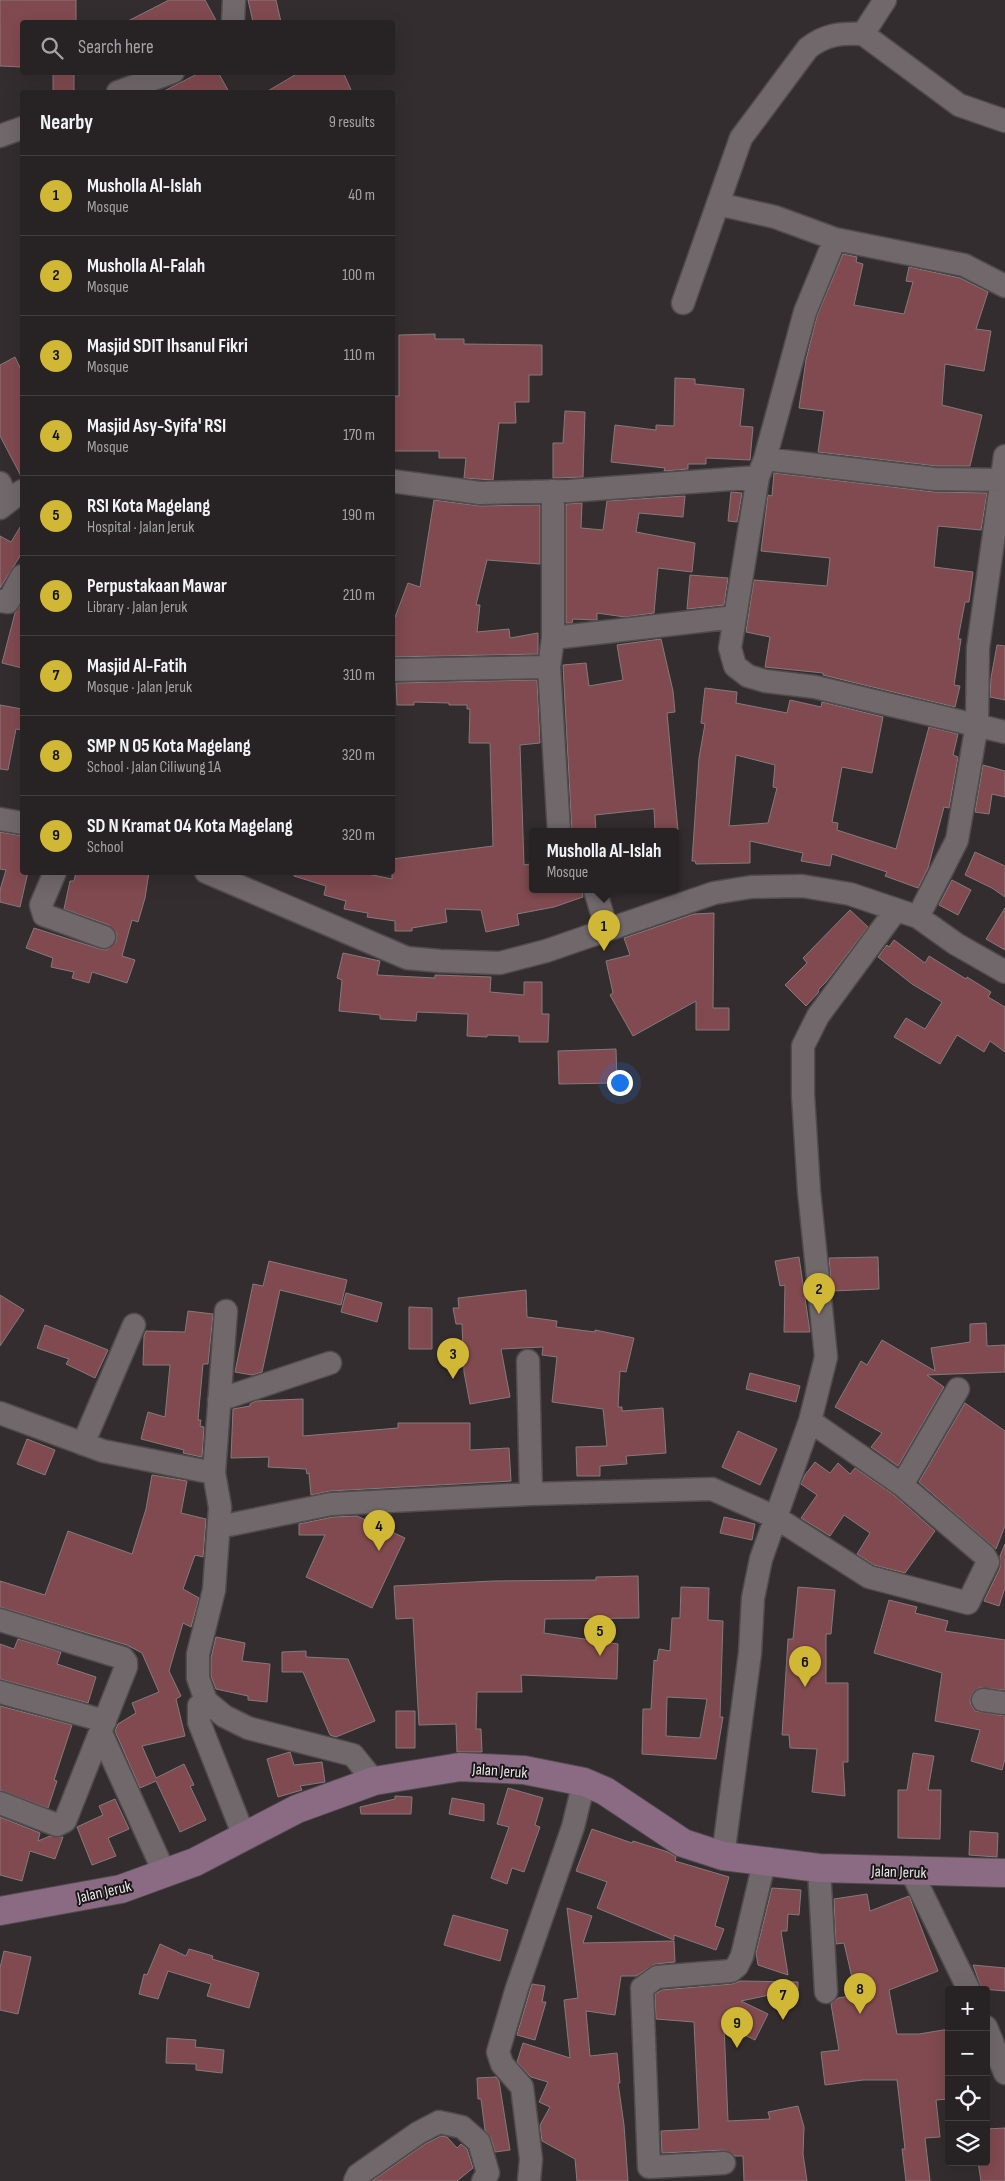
<!DOCTYPE html>
<meta charset="utf-8">
<style>
:root{--surface:#272223;--page:#2f2a2b;--text:#f1f3f6;--muted:#a4a4a6;--line:#433f41;--accent:#d1b736}
body{margin:0;font-family:"Sofia Sans Condensed",sans-serif;background:var(--page);color:var(--text)}
.controls{position:absolute;right:15px;bottom:15px;display:grid;overflow:hidden;border-radius:5px;box-shadow:0 5px 20px #0002}
.controls button{width:45px;height:45px;display:grid;place-items:center;padding:0;border:0;border-bottom:1px solid var(--line);background:var(--surface);color:var(--text);font:25px sans-serif}
.you{position:absolute;left:619px;top:1082px;width:18px;height:18px;margin:-12px;border:4px solid #fff;border-radius:50%;background:#1a73e8;box-shadow:0 0 0 8px #1a73e833}
.badge{display:grid;place-items:center;width:32px;height:32px;border-radius:50%;background:var(--accent);color:#111;font-size:16px;font-weight:700}
.pin{position:absolute;translate:-50% -41px;filter:drop-shadow(0 1px 2px #0008)}
.pin::after{content:'';position:absolute;top:26px;width:18px;height:15px;background:inherit;clip-path:polygon(0 0,100% 0,50% 100%)}
.popup{position:absolute;left:529px;top:828px;width:150px;height:65px;box-sizing:border-box;display:grid;place-content:center;border-radius:5px;background:var(--surface);filter:drop-shadow(0 1px 4px #0005);font-size:16px;white-space:nowrap;color:var(--muted)}
.popup b{font-size:19px;color:var(--text)}
.popup::after{content:'';position:absolute;left:50%;top:100%;margin-left:-10px;border:10px solid transparent;border-top-color:var(--surface)}
.list{margin:0;padding:0;list-style:none}
h2{display:flex;justify-content:space-between;align-items:center;height:65px;margin:0;padding:0 20px;font-size:21px}
h2 small{font-size:16px;font-weight:400;color:var(--muted)}
.list li{display:grid;grid-template-columns:32px 1fr auto;gap:15px;align-items:center;box-sizing:border-box;height:80px;padding:0 20px;border-top:1px solid var(--line)}
.list b{display:block;font-size:19px;white-space:nowrap}
.list p{margin:0;font-size:16px;white-space:nowrap;color:var(--muted)}
.list em{font-size:16px;font-style:normal;color:var(--muted)}
.icon{flex:none;width:28px;height:28px;fill:none;stroke:currentColor;stroke-width:2;stroke-linecap:round;stroke-linejoin:round}
.map{position:relative;flex:none;width:1005px;height:2181px;overflow:hidden}
.search{position:absolute;background:var(--surface);box-shadow:0 5px 20px #0002;left:20px;top:20px;width:375px;height:55px;display:flex;align-items:center;gap:12px;box-sizing:border-box;padding:0 18px;border-radius:5px;color:var(--muted);font-size:19px}
.panel{position:absolute;background:var(--surface);box-shadow:0 5px 20px #0002;left:20px;top:90px;width:375px;height:785px;border-radius:5px}
.map>svg:first-child{display:block}
.building{fill:#804a50;stroke:#847a7b;fill-rule:evenodd}
.lines{fill:none;stroke-linecap:round;stroke-linejoin:round}
.minor-casing{stroke:#504b4d;stroke-width:25}
.secondary-casing{stroke:#504b4d;stroke-width:30}
.minor{stroke:#70686b;stroke-width:22}
.secondary{stroke:#8b6a84;stroke-width:28}
.labels{text-anchor:middle;stroke-width:4;stroke-linejoin:round;paint-order:stroke}
.street-label{font-size:16px;fill:#e8e3e5;stroke:#191617}
</style>
<div class="map">
<svg width="1005" height="2181" viewBox="0 0 1005 2181">
<rect width="100%" height="100%" fill="#342d2f"/>
<!-- building -->
<path class="building" d="M 0,0 L 76,0 L 76,22 L 22,22 L 22,67 L 0,66 Z
M 169,0 L 205,0 L 217,22 L 126,22 Z
M 248,0 L 276,0 L 281,22 L 253,22 Z
M 53,72 L 74,72 L 74,92 L 53,92 Z
M 201,72 L 218,72 L 229,92 L 162,92 Z
M 300,72 L 343,72 L 352,92 L 266,92 Z
M 843,254 L 857,257 L 856,262 L 863,264 L 854,305 L 904,314 L 913,282 L 906,281 L 909,267 L 960,278 L 988,292 L 976,329 L 991,331 L 984,371 L 945,364 L 942,405 L 982,415 L 970,466 L 936,466 L 818,452 L 824,411 L 799,408 L 806,360 L 817,316 Z
M 435,334 L 435,339 L 464,339 L 464,344 L 542,345 L 542,375 L 529,375 L 529,402 L 515,402 L 516,423 L 499,423 L 493,480 L 464,478 L 466,458 L 439,458 L 439,451 L 394,451 L 392,396 L 399,396 L 399,335 Z
M 15,357 L 22,372 L 22,478 L 0,436 L 0,365 Z
M 675,378 L 695,379 L 695,384 L 744,389 L 740,426 L 753,427 L 750,460 L 706,458 L 706,464 L 688,464 L 688,469 L 664,471 L 665,468 L 611,462 L 615,425 L 656,430 L 656,425 L 674,426 Z
M 565,411 L 585,412 L 583,477 L 553,478 L 553,443 L 563,443 Z
M 774,473 L 934,492 L 987,493 L 981,530 L 938,526 L 934,567 L 973,572 L 969,602 L 965,602 L 958,639 L 961,639 L 954,685 L 960,686 L 955,707 L 823,675 L 823,673 L 765,667 L 770,637 L 746,632 L 754,580 L 827,586 L 830,558 L 761,551 L 768,495 L 772,496 Z
M 731,492 L 742,493 L 737,522 L 728,521 Z
M 685,496 L 683,517 L 639,513 L 636,532 L 695,543 L 692,572 L 658,568 L 654,613 L 625,617 L 597,613 L 597,620 L 573,619 L 572,623 L 566,623 L 566,504 L 582,503 L 581,528 L 603,530 L 607,501 Z
M 434,500 L 480,506 L 540,505 L 540,564 L 487,560 L 476,605 L 480,605 L 477,632 L 509,629 L 510,638 L 538,633 L 538,654 L 392,657 L 392,625 L 408,583 L 420,587 Z
M 22,524 L 22,553 L 0,588 L 0,536 L 11,542 Z
M 690,575 L 728,578 L 724,605 L 687,609 Z
M 22,604 L 22,668 L 2,663 L 15,613 Z
M 661,639 L 673,691 L 675,712 L 667,713 L 678,830 L 655,831 L 654,809 L 651,809 L 595,815 L 596,832 L 572,832 L 563,665 L 586,663 L 589,686 L 623,680 L 617,645 Z
M 997,645 L 1005,646 L 1005,700 L 990,697 L 991,678 Z
M 537,680 L 540,743 L 520,745 L 524,865 L 530,864 L 533,890 L 582,890 L 583,897 L 554,907 L 517,914 L 519,925 L 486,932 L 481,910 L 445,909 L 447,922 L 412,928 L 412,931 L 395,931 L 395,921 L 367,917 L 368,913 L 344,909 L 346,901 L 324,895 L 326,886 L 294,876 L 294,872 L 358,872 L 392,879 L 392,859 L 493,846 L 490,743 L 469,743 L 470,709 L 467,709 L 467,705 L 449,705 L 449,703 L 414,702 L 414,705 L 397,705 L 396,683 Z
M 705,688 L 737,692 L 736,703 L 787,713 L 790,700 L 821,707 L 822,702 L 883,717 L 872,773 L 842,767 L 832,822 L 838,823 L 837,830 L 896,849 L 929,727 L 958,734 L 953,755 L 958,757 L 949,808 L 944,807 L 928,868 L 918,888 L 885,876 L 887,872 L 832,854 L 830,866 L 801,861 L 803,853 L 750,841 L 750,863 L 696,864 L 695,861 L 692,861 L 699,758 L 705,724 L 701,723 ZM 736,755 L 775,765 L 773,787 L 777,788 L 768,823 L 729,826 Z
M 0,705 L 22,709 L 22,730 L 16,729 L 8,770 L 0,769 Z
M 983,765 L 1005,771 L 1005,797 L 992,794 L 989,814 L 975,812 Z
M 0,832 L 22,836 L 22,872 L 28,872 L 20,907 L 0,902 L 0,890 L 6,870 L 0,869 Z
M 975,852 L 1005,866 L 1005,897 L 992,888 L 965,875 Z
M 76,872 L 149,872 L 145,898 L 138,922 L 132,920 L 122,956 L 135,960 L 127,983 L 92,972 L 89,983 L 72,978 L 74,972 L 51,967 L 53,958 L 26,948 L 34,928 L 100,949 L 107,950 L 116,942 L 117,934 L 109,925 L 64,909 L 70,881 L 74,881 Z
M 952,880 L 971,890 L 958,915 L 939,905 Z
M 1005,908 L 1005,950 L 986,939 Z
M 850,910 L 868,927 L 826,982 L 819,989 L 818,993 L 806,1006 L 785,985 L 807,963 L 803,958 Z
M 714,913 L 713,1008 L 729,1008 L 729,1030 L 696,1030 L 696,1001 L 633,1036 L 610,995 L 613,993 L 606,961 L 630,955 L 624,938 L 694,914 Z
M 894,940 L 925,963 L 929,956 L 966,979 L 967,977 L 991,992 L 988,997 L 1005,1007 L 1005,1052 L 990,1041 L 984,1052 L 957,1035 L 940,1064 L 894,1037 L 906,1018 L 925,1029 L 942,1002 L 912,984 L 878,957 L 887,945 L 889,947 Z
M 343,953 L 380,961 L 377,975 L 435,978 L 435,975 L 491,977 L 490,992 L 524,995 L 524,982 L 542,982 L 542,1014 L 549,1014 L 548,1042 L 519,1042 L 519,1036 L 487,1035 L 487,1037 L 467,1036 L 468,1014 L 417,1012 L 416,1021 L 380,1019 L 380,1015 L 339,1011 L 342,980 L 337,978 Z
M 616,1049 L 617,1083 L 559,1084 L 558,1051 Z
M 799,1257 L 810,1332 L 784,1332 L 785,1285 L 780,1286 L 775,1261 Z
M 878,1257 L 879,1289 L 832,1291 L 829,1258 Z
M 269,1261 L 347,1280 L 341,1305 L 280,1290 L 262,1372 L 252,1375 L 235,1372 L 253,1284 L 263,1286 Z
M 526,1290 L 527,1317 L 557,1321 L 556,1327 L 595,1332 L 595,1330 L 634,1338 L 626,1372 L 620,1371 L 618,1407 L 622,1407 L 622,1411 L 663,1408 L 666,1453 L 626,1456 L 627,1464 L 600,1466 L 600,1476 L 577,1476 L 576,1447 L 607,1446 L 603,1409 L 552,1402 L 557,1357 L 542,1355 L 543,1347 L 501,1349 L 510,1397 L 470,1404 L 464,1372 L 462,1324 L 456,1324 L 453,1308 L 459,1308 L 458,1298 Z
M 346,1293 L 382,1303 L 377,1322 L 341,1312 Z
M 0,1295 L 24,1310 L 0,1346 Z
M 409,1307 L 432,1308 L 432,1349 L 409,1349 Z
M 188,1311 L 213,1314 L 208,1364 L 203,1364 L 198,1420 L 201,1420 L 200,1426 L 204,1427 L 202,1457 L 183,1453 L 184,1450 L 141,1439 L 148,1412 L 165,1417 L 170,1365 L 143,1365 L 144,1336 L 146,1331 L 185,1332 Z
M 986,1323 L 987,1346 L 1005,1345 L 1005,1372 L 927,1375 L 944,1387 L 898,1466 L 871,1447 L 882,1433 L 835,1407 L 861,1361 L 867,1365 L 882,1340 L 935,1371 L 931,1348 L 970,1342 L 970,1324 Z
M 45,1325 L 108,1350 L 95,1378 L 66,1364 L 69,1359 L 37,1348 Z
M 750,1373 L 800,1386 L 796,1402 L 746,1389 Z
M 303,1399 L 303,1436 L 398,1428 L 398,1423 L 470,1423 L 470,1450 L 509,1448 L 511,1481 L 330,1491 L 311,1495 L 309,1473 L 307,1474 L 306,1469 L 268,1467 L 269,1457 L 231,1458 L 233,1409 L 250,1406 L 250,1404 L 256,1401 Z
M 965,1403 L 1005,1431 L 1005,1526 L 996,1549 L 919,1482 Z
M 738,1431 L 777,1449 L 760,1485 L 722,1467 Z
M 27,1439 L 55,1450 L 45,1475 L 17,1464 Z
M 815,1462 L 830,1473 L 838,1463 L 850,1474 L 855,1468 L 894,1495 L 935,1531 L 905,1573 L 874,1565 L 857,1554 L 870,1533 L 844,1515 L 830,1536 L 801,1518 L 817,1495 L 801,1484 L 805,1475 Z
M 152,1475 L 187,1481 L 181,1513 L 206,1519 L 203,1557 L 195,1555 L 183,1589 L 199,1598 L 191,1627 L 183,1623 L 169,1671 L 181,1696 L 176,1699 L 185,1736 L 142,1746 L 156,1778 L 184,1764 L 194,1785 L 190,1786 L 206,1820 L 180,1832 L 156,1781 L 140,1788 L 115,1731 L 118,1724 L 136,1713 L 132,1703 L 159,1692 L 142,1653 L 127,1645 L 0,1607 L 0,1581 L 45,1595 L 68,1531 L 132,1554 L 146,1509 Z
M 357,1516 L 405,1538 L 372,1608 L 306,1577 L 325,1535 L 299,1535 L 299,1524 L 333,1517 Z
M 724,1517 L 755,1524 L 752,1540 L 720,1533 Z
M 1005,1544 L 1005,1588 L 999,1606 L 984,1601 L 1000,1568 L 1000,1556 Z
M 638,1576 L 639,1618 L 545,1619 L 544,1633 L 618,1644 L 617,1679 L 521,1675 L 522,1692 L 477,1692 L 476,1729 L 481,1729 L 482,1752 L 457,1752 L 456,1724 L 419,1725 L 413,1618 L 396,1619 L 394,1586 L 493,1581 L 596,1580 L 596,1577 Z
M 681,1587 L 709,1588 L 708,1620 L 723,1621 L 720,1717 L 723,1717 L 716,1759 L 642,1754 L 643,1709 L 651,1709 L 654,1660 L 657,1661 L 659,1649 L 670,1651 L 672,1618 L 680,1618 ZM 667,1697 L 707,1699 L 700,1738 L 666,1736 Z
M 798,1587 L 835,1590 L 831,1634 L 826,1634 L 826,1683 L 848,1683 L 848,1762 L 843,1762 L 845,1796 L 812,1792 L 817,1749 L 790,1748 L 789,1735 L 782,1735 L 788,1639 L 793,1639 Z
M 889,1600 L 917,1607 L 915,1613 L 948,1621 L 945,1631 L 1005,1640 L 1005,1690 L 979,1688 L 973,1692 L 970,1699 L 971,1705 L 975,1711 L 1005,1716 L 1005,1759 L 1002,1770 L 971,1761 L 980,1730 L 935,1721 L 942,1673 L 874,1653 Z
M 216,1637 L 245,1643 L 242,1661 L 270,1664 L 267,1702 L 248,1700 L 248,1696 L 216,1689 L 211,1676 L 211,1658 Z
M 18,1639 L 61,1652 L 57,1664 L 96,1677 L 88,1703 L 0,1679 L 0,1644 L 14,1649 Z
M 306,1651 L 306,1657 L 348,1659 L 375,1721 L 336,1737 L 330,1735 L 303,1672 L 282,1672 L 282,1652 Z
M 0,1706 L 72,1725 L 54,1780 L 57,1781 L 48,1808 L 0,1790 Z
M 396,1711 L 415,1711 L 415,1748 L 396,1748 Z
M 290,1752 L 294,1765 L 322,1762 L 325,1782 L 300,1786 L 302,1790 L 278,1797 L 267,1759 Z
M 913,1753 L 934,1756 L 928,1790 L 941,1790 L 940,1839 L 898,1838 L 898,1790 L 907,1790 Z
M 508,1788 L 543,1798 L 535,1825 L 540,1827 L 524,1872 L 512,1868 L 507,1884 L 491,1878 L 509,1827 L 497,1824 Z
M 395,1796 L 412,1797 L 411,1814 L 361,1814 L 360,1807 L 395,1799 Z
M 452,1798 L 484,1804 L 484,1821 L 449,1814 Z
M 115,1799 L 129,1829 L 108,1838 L 116,1856 L 92,1865 L 77,1827 L 103,1815 L 99,1806 Z
M 0,1817 L 40,1833 L 38,1841 L 50,1836 L 63,1837 L 55,1859 L 30,1851 L 22,1881 L 0,1875 Z
M 592,1829 L 632,1843 L 633,1841 L 668,1852 L 676,1857 L 675,1861 L 729,1877 L 715,1926 L 724,1929 L 716,1950 L 674,1935 L 674,1940 L 597,1908 L 607,1882 L 576,1871 Z
M 970,1831 L 998,1833 L 997,1857 L 969,1855 Z
M 772,1888 L 801,1890 L 799,1915 L 788,1914 L 787,1931 L 781,1931 L 788,1975 L 758,1965 L 756,1953 Z
M 867,1894 L 870,1911 L 909,1896 L 938,1971 L 889,1990 L 897,2034 L 919,2034 L 949,2029 L 949,2099 L 936,2100 L 940,2137 L 925,2138 L 930,2181 L 906,2181 L 902,2149 L 905,2149 L 897,2080 L 863,2080 L 825,2085 L 821,2052 L 839,2050 L 831,2004 L 838,1998 L 856,1995 L 844,1943 L 836,1944 L 834,1899 Z
M 567,1908 L 592,1916 L 583,1943 L 674,1941 L 675,1962 L 655,1964 L 636,1976 L 621,1976 L 615,2015 L 586,2011 L 590,2056 L 617,2053 L 620,2083 L 618,2083 L 624,2125 L 628,2181 L 577,2181 L 575,2159 L 542,2141 L 540,2125 L 550,2107 L 539,2102 L 548,2082 L 531,2077 L 517,2062 L 523,2043 L 570,2058 L 564,2000 L 578,1998 Z
M 453,1915 L 508,1930 L 500,1961 L 444,1945 Z
M 160,1944 L 186,1956 L 189,1949 L 213,1956 L 212,1959 L 259,1973 L 249,2008 L 207,1996 L 211,1984 L 168,1971 L 158,1999 L 139,1994 L 144,1974 L 147,1975 Z
M 4,1951 L 31,1957 L 18,2014 L 0,2010 L 0,1968 Z
M 973,1965 L 1005,1968 L 1005,1991 L 982,1989 Z
M 740,1981 L 798,1982 L 798,1989 L 741,2001 L 768,2014 L 755,2040 L 724,2025 L 728,2121 L 770,2119 L 768,2112 L 798,2106 L 804,2127 L 803,2154 L 807,2181 L 744,2181 L 743,2156 L 735,2156 L 724,2150 L 662,2153 L 661,2131 L 699,2129 L 694,2022 L 656,2019 L 655,1994 L 662,1990 L 732,1984 Z
M 532,1984 L 545,1986 L 542,2002 L 546,2002 L 535,2040 L 517,2035 Z
M 167,2038 L 196,2040 L 195,2047 L 224,2050 L 222,2073 L 196,2070 L 196,2064 L 166,2063 Z
M 496,2077 L 499,2081 L 510,2150 L 495,2152 L 491,2138 L 485,2130 L 481,2099 L 478,2099 L 477,2078 Z
M 1005,2128 L 1005,2181 L 981,2181 L 978,2162 L 986,2162 L 986,2129 Z
M 441,2136 L 447,2137 L 457,2148 L 461,2144 L 467,2149 L 473,2168 L 457,2181 L 372,2181 L 425,2144 Z"/>
<g class="lines">
<!-- minor casing -->
<g class="minor-casing">
<path id="minor" d="M 233,22 L 234,0
M 863,34 L 959,105 L 1005,121
M 118,92 L 173,72
M 0,136 L 22,128
M 718,204 L 775,217 L 835,239 L 964,265 L 1005,286
M 683,303 L 741,138 L 808,48 C 826,34 841,33 863,34 L 885,0
M 765,459 L 805,312 L 835,239
M 758,477 L 730,648 L 735,666 L 748,676 L 765,681 L 815,687 L 1005,732
M 392,481 L 480,493 L 569,491 L 758,477 L 765,459 L 935,479 L 1002,480
M 0,483 L 8,501
M 553,491 L 553,638
M 0,508 L 22,491
M 0,601 L 8,602 L 22,576
M 392,670 L 549,667
M 0,819 L 22,823
M 559,832 L 549,667 L 553,638 L 735,617
M 55,872 L 41,905 L 44,915 L 104,937
M 206,872 L 407,958 L 440,961 L 500,963 L 546,951 L 714,893 L 751,887 L 802,886 L 850,894 L 918,917 L 956,944 L 1005,972
M 595,890 L 607,930
M 918,917 L 957,840 L 977,724 L 978,648 L 1005,456
M 226,1311 L 214,1473 L 220,1507 L 214,1590 L 198,1654 L 198,1678 L 206,1701 L 224,1716 L 248,1728 L 353,1755 L 374,1781
M 528,1361 L 531,1494
M 219,1400 L 330,1363
M 0,1413 L 103,1451 L 214,1473
M 83,1444 L 134,1325
M 902,1485 L 958,1389
M 219,1527 L 331,1504 L 531,1494 L 712,1489 L 775,1517 L 869,1577 L 968,1603 L 988,1562 L 984,1555 L 902,1485 L 810,1421
M 0,1620 L 123,1658 L 126,1662 L 126,1667 L 65,1821 L 57,1825 L 0,1803
M 0,1692 L 105,1721
M 983,1700 L 1005,1703
M 206,1701 L 199,1706 L 199,1722 L 244,1836
M 101,1733 L 165,1874
M 723,1856 L 750,1653 L 753,1598 L 761,1559 L 810,1421 L 826,1357 L 809,1191 L 803,1095 L 803,1046 L 818,1016 L 896,910
M 819,1868 L 826,1992
M 911,1871 L 969,1990
M 986,2027 L 1005,2073
M 724,2163 L 649,2167 L 642,1988 L 657,1977 L 731,1971 L 737,1966 L 742,1956 L 764,1863
M 355,2181 L 358,2175 L 418,2133 L 439,2122 L 462,2127 L 479,2142 L 488,2173 L 483,2181
M 529,2181 L 531,2159 L 522,2087 L 502,2064 L 498,2052 L 517,1988 L 573,1827 L 584,1782"/>
</g>
<!-- secondary casing -->
<g class="secondary-casing">
<path id="secondary" d="M 0,1911 L 121,1889 L 195,1862 L 297,1809 L 374,1781 L 460,1767 L 524,1770 L 584,1782 L 605,1791 L 683,1843 L 723,1856 L 819,1868 L 1005,1873"/>
</g>
<!-- minor -->
<use href="#minor" class="minor"/>
<!-- secondary -->
<use href="#secondary" class="secondary"/>
</g>
<g class="labels">
<!-- street labels -->
<g class="street-label">
<text transform="translate(500 1770) rotate(4)" y="6">Jalan Jeruk</text>
<text transform="translate(899 1871) rotate(2)" y="6">Jalan Jeruk</text>
<text transform="translate(104 1891) rotate(-13)" y="6">Jalan Jeruk</text>
</g>
</g>
</svg>
<div class="controls">
<button>+</button>
<button>−</button>
<button><svg class="icon" aria-label="locate" viewBox="0 0 24 24"><circle cx="12" cy="12" r="6"/><path d="M12 2v4M12 18v4M2 12h4M18 12h4"/></svg></button>
<button><svg class="icon" aria-label="layers" viewBox="0 0 24 24"><path d="M12 4l9 5-9 5-9-5zM3 14l9 5 9-5"/></svg></button>
</div>
<div class="you"></div>
<div class="pin badge" style="left:604px;top:951px">1</div>
<div class="popup"><b>Musholla Al-Islah</b>Mosque</div>
<div class="pin badge" style="left:819px;top:1314px">2</div>
<div class="pin badge" style="left:453px;top:1379px">3</div>
<div class="pin badge" style="left:379px;top:1551px">4</div>
<div class="pin badge" style="left:600px;top:1656px">5</div>
<div class="pin badge" style="left:805px;top:1687px">6</div>
<div class="pin badge" style="left:783px;top:2020px">7</div>
<div class="pin badge" style="left:860px;top:2014px">8</div>
<div class="pin badge" style="left:737px;top:2048px">9</div>
<div class="search"><svg class="icon" aria-label="search" viewBox="0 0 24 24"><circle cx="10" cy="10" r="6"/><path d="M15 15l6 6"/></svg>Search here</div>
<section class="panel">
<h2>Nearby<small>9 results</small></h2>
<ul class="list">
<li><span class="badge">1</span><div><b>Musholla Al-Islah</b><p>Mosque</p></div><em>40 m</em></li>
<li><span class="badge">2</span><div><b>Musholla Al-Falah</b><p>Mosque</p></div><em>100 m</em></li>
<li><span class="badge">3</span><div><b>Masjid SDIT Ihsanul Fikri</b><p>Mosque</p></div><em>110 m</em></li>
<li><span class="badge">4</span><div><b>Masjid Asy-Syifa' RSI</b><p>Mosque</p></div><em>170 m</em></li>
<li><span class="badge">5</span><div><b>RSI Kota Magelang</b><p>Hospital · Jalan Jeruk</p></div><em>190 m</em></li>
<li><span class="badge">6</span><div><b>Perpustakaan Mawar</b><p>Library · Jalan Jeruk</p></div><em>210 m</em></li>
<li><span class="badge">7</span><div><b>Masjid Al-Fatih</b><p>Mosque · Jalan Jeruk</p></div><em>310 m</em></li>
<li><span class="badge">8</span><div><b>SMP N 05 Kota Magelang</b><p>School · Jalan Ciliwung 1A</p></div><em>320 m</em></li>
<li><span class="badge">9</span><div><b>SD N Kramat 04 Kota Magelang</b><p>School</p></div><em>320 m</em></li>
</ul>
</section>
</div>
